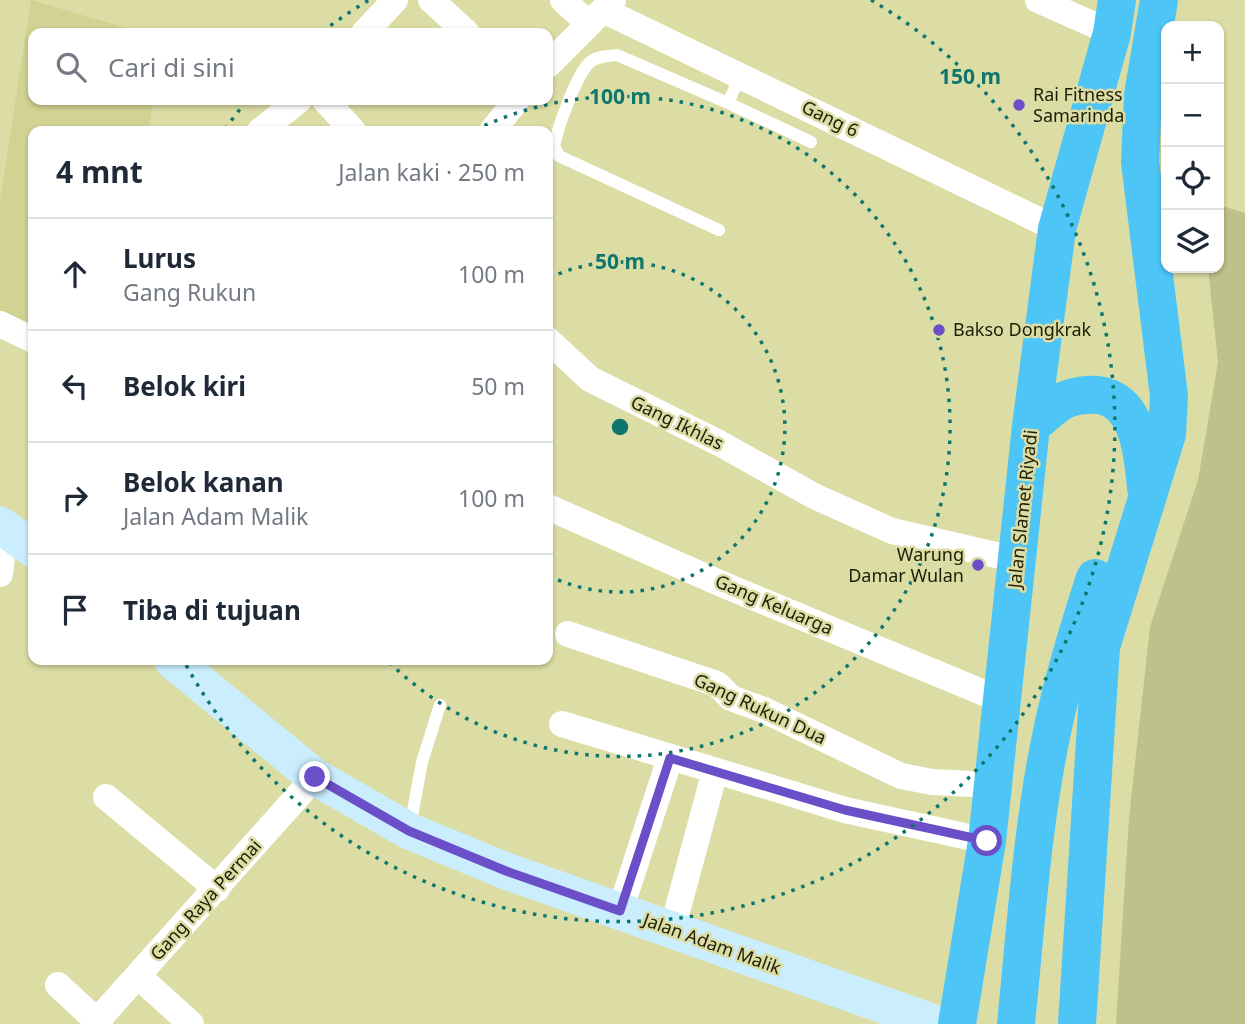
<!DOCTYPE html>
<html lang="id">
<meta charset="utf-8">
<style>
:root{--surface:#fff;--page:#f6f6f7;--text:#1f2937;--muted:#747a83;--line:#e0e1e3}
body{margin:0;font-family:"Noto Sans",sans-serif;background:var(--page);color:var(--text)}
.controls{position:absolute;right:21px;top:21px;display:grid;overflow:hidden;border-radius:14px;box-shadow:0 2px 5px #0004}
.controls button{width:63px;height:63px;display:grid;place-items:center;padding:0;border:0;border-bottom:2px solid var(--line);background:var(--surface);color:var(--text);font:35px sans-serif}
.stop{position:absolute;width:21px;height:21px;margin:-16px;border:5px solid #6b4fc9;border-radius:50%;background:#fff}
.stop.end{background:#6b4fc9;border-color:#fff;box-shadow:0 2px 7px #0008}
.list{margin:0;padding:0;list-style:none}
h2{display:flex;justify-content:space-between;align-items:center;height:91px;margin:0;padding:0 28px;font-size:30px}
h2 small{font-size:23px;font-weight:400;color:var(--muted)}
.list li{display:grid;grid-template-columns:46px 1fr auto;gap:21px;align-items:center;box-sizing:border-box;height:112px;padding:0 28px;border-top:2px solid var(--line)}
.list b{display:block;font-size:26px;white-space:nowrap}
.list p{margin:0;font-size:23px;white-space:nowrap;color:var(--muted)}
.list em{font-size:23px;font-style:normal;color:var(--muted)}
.icon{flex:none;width:38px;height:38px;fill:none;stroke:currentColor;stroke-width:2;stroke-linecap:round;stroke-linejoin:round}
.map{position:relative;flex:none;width:1245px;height:1024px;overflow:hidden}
.search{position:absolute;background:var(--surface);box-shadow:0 2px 5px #0004;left:28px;top:28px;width:525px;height:77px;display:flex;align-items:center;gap:18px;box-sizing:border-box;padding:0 24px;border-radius:14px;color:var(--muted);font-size:26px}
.panel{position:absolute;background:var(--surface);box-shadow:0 2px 5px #0004;left:28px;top:126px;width:525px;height:539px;border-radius:14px}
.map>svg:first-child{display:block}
.built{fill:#d2d392}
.green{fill:#bfc18c}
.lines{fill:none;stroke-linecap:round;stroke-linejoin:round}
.lane{stroke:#fff;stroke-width:12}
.street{stroke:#fff;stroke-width:26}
.secondary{stroke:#caeefd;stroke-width:37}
.highway{stroke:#4dc5f7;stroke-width:38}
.route{stroke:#6b4fc9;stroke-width:9}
.ring{fill:none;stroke:#0f766e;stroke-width:3.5;stroke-dasharray:3.5 7}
.poi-dot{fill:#6b4fc9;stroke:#dbdda4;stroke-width:2.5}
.labels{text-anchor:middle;stroke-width:5;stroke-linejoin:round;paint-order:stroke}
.poi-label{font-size:18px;fill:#1e1e08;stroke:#dbdda4;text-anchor:start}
.street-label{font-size:18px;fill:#1e1e08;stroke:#dbdda4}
.centre{fill:#0f766e;stroke:#dbdda4;stroke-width:3.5}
.ring-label{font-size:21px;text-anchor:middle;font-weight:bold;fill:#0f766e;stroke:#dbdda4;stroke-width:5;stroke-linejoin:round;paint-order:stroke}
</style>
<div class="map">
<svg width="1245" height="1024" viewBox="0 0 1245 1024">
<rect width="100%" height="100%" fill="#dbdda4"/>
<!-- built -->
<path class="built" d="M 31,0 L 144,33 L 33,33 L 33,100 L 153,100 L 149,131 L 33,131 L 33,330 L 0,319 L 0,201 Z"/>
<!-- green -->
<path class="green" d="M 1219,205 L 1245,213 L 1245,1024 L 1116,1024 L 1129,818 L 1150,627 L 1198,480 L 1218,362 L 1208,268 L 1219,268 Z"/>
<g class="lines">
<!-- lane -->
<path class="lane" d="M 728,103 L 811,142
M 719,230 L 559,156 L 554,146 C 558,127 576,75 590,62 C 597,56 608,56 617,55 L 728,103 L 740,76
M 410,827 L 422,762 L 440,705"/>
<!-- street -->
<path class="street" d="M 431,0 L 467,33
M 563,0 L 588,23
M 1038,0 L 1112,33
M 603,10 L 1057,229
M 364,33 L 395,0
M 548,65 L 613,0
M 325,100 L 353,131
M 260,131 L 299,100
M 492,131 L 517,100
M 0,324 L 33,340
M 548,340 L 590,379 L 719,443 L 814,496 L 892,531 L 1018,560
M 548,507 L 724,585 L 1001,700
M 0,574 L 5,528
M 568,634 L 717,684 L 731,698 L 764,710 L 901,776 L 932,782 L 993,785
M 562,724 L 845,810 L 987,841
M 106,797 L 217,889
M 620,911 L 670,758
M 672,930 L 715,771
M 138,976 L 191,1024
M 58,985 L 100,1024
M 97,1021 L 315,777"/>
<!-- secondary -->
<path class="secondary" d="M 0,525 L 33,549
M 172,660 L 315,777 L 409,831 L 506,871 L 937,1024"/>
<!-- highway -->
<path class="highway" d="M 1031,426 C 1041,418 1051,408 1061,402 C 1071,396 1087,394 1098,395 C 1139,400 1143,455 1146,488
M 957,1024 L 987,841 L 1031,426 L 1057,229 L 1112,33 L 1117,0
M 1016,1024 C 1026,925 1032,824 1053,727 C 1064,676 1079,627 1095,578
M 1077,1024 L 1101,647 L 1167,434 L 1169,396 L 1140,162 L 1143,95 L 1159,0"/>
</g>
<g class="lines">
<!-- route -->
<path class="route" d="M 315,777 L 409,831 L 506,871 L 620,911 L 670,758 L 845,810 L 987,841"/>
</g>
<!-- distance rings -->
<g class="ring">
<path d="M549 278A165 165 0 1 1 549 576"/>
<path d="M475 130A330 330 0 1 1 387 660"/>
<path d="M225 129A495 495 0 0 1 246 102M322 32A495 495 0 0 1 369 0M871 0A495 495 0 1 1 185 663"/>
</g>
<!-- markers -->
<g class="poi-dot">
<circle cx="1019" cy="105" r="7"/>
<circle cx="939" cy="330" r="7"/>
<circle cx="978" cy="565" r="7"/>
</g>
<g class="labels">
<!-- poi labels -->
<g class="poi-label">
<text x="1033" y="101">Rai Fitness<tspan x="1033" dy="21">Samarinda</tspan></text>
<text x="953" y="336">Bakso Dongkrak</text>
<text x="964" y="561" text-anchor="end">Warung<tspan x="964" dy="21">Damar Wulan</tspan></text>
</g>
<!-- street labels -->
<g class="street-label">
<text transform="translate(830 119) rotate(26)" y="6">Gang 6</text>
<text transform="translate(677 423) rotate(26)" y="6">Gang Ikhlas</text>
<text transform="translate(1023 509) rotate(-84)" y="6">Jalan Slamet Riyadi</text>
<text transform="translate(774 605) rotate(23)" y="6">Gang Keluarga</text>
<text transform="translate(760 709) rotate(25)" y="6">Gang Rukun Dua</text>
<text transform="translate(206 900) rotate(-48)" y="6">Gang Raya Permai</text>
<text transform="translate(712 944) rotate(20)" y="6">Jalan Adam Malik</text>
</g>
</g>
<circle cx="620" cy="427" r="10" class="centre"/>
<g class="ring-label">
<text x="970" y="84">150 m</text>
<text x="620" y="104">100 m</text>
<text x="620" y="269">50 m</text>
</g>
</svg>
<div class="controls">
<button>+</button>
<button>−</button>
<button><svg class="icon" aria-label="locate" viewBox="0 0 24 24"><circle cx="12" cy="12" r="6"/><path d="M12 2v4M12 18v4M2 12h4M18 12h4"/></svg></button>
<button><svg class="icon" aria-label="layers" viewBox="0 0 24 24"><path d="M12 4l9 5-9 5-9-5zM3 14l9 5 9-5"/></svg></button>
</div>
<div class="stop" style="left:987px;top:841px"></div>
<div class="stop end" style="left:315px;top:777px"></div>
<div class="search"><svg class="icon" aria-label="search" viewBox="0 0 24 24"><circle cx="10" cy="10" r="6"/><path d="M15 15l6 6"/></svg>Cari di sini</div>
<section class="panel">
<h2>4 mnt<small>Jalan kaki · 250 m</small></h2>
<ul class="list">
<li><svg class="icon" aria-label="ahead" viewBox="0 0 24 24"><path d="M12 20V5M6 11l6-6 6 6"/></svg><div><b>Lurus</b><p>Gang Rukun</p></div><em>100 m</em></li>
<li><svg class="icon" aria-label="left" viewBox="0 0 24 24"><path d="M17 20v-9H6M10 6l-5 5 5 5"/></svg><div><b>Belok kiri</b></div><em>50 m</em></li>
<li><svg class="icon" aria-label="right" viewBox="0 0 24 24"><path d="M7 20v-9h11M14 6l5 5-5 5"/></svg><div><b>Belok kanan</b><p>Jalan Adam Malik</p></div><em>100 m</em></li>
<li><svg class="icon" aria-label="arrive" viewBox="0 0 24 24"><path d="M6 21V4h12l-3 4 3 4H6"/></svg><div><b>Tiba di tujuan</b></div></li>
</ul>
</section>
</div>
